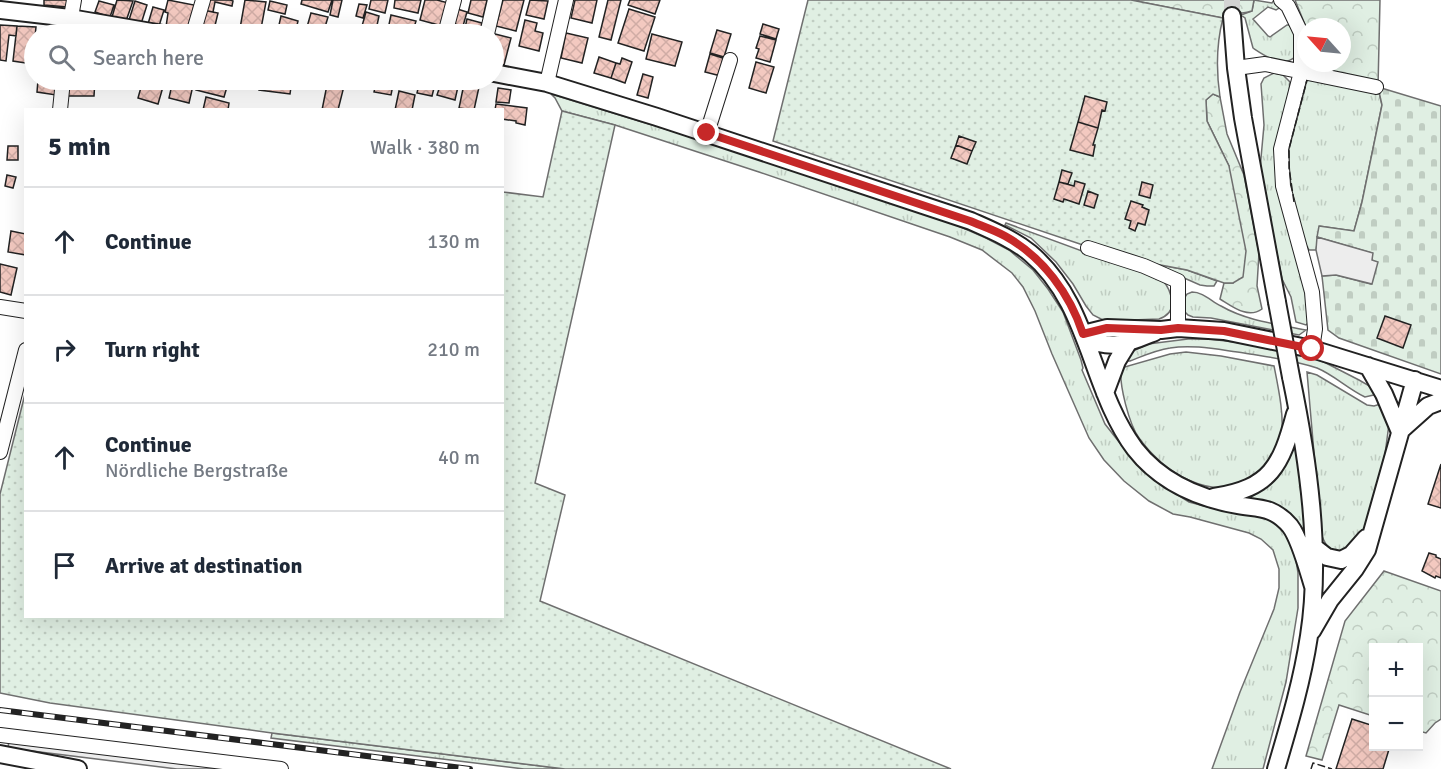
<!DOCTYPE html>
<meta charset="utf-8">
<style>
:root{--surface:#fff;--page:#f6f6f7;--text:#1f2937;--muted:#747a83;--line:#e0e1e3}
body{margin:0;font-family:Signika,sans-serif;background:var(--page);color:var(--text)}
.controls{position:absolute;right:18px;bottom:18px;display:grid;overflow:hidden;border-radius:0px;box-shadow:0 6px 24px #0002}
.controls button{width:54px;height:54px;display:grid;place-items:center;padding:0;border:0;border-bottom:2px solid var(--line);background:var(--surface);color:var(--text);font:30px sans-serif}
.compass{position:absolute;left:1297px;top:18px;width:54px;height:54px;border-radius:50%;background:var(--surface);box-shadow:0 6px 24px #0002;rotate:297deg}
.stop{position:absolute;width:18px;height:18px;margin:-14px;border:4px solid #c62828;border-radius:50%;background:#fff}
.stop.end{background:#c62828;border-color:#fff;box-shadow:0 2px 6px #0008}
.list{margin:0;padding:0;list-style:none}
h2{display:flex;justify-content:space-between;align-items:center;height:78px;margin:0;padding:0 24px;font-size:26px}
h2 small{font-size:20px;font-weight:400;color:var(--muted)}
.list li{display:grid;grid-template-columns:39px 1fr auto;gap:18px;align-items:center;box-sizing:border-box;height:108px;padding:0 24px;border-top:2px solid var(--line)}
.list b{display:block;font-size:22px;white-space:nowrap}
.list p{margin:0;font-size:20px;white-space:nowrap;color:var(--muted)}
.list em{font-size:20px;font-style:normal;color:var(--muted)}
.icon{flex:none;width:33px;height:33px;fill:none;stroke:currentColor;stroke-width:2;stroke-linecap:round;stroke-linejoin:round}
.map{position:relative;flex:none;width:1441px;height:769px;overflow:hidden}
.search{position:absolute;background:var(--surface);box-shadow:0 6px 24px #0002;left:24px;top:24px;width:480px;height:66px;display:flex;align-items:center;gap:15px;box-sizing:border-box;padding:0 21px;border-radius:33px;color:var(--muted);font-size:22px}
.panel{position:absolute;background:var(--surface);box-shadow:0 6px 24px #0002;left:24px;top:108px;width:480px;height:510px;border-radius:0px}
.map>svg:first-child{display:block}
.grass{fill:url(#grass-tufts);stroke:#6f6f6f;stroke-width:1.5}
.forest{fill:url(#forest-crowns);stroke:#6f6f6f;stroke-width:1.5}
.cemetery{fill:url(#cemetery-stones);stroke:#6f6f6f;stroke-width:1.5}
.park{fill:url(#park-dots);stroke:#6f6f6f;stroke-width:1.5}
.parking{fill:#ededed;stroke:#6f6f6f;stroke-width:1.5}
.building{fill:url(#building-cross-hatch);stroke:#222;stroke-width:1.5}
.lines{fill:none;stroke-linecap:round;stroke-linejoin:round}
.major-tunnel{stroke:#d3d3d3;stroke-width:16;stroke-dasharray:16 8;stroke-linecap:butt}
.minor-casing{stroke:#222;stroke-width:16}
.major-casing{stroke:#222;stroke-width:20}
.minor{stroke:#fff;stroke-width:14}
.major{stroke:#fff;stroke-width:16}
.rail-casing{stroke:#222;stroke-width:6}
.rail{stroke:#fff;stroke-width:4;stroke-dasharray:11;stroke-linecap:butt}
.major-bridge-casing{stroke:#222;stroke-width:20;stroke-linecap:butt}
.major-bridge{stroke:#fff;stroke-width:16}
.fence{stroke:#222;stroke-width:1.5;stroke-dasharray:8 3;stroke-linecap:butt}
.route{stroke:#c62828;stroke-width:8}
</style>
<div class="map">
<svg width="1441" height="769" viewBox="0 0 1441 769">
<defs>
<pattern id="grass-tufts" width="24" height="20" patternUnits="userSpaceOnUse" patternTransform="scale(1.5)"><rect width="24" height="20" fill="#e0efe3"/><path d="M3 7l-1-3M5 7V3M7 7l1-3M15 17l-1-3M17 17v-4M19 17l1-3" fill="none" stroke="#c0cdc2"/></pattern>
<pattern id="forest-crowns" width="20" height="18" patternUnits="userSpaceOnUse" patternTransform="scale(1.5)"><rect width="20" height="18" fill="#e0efe3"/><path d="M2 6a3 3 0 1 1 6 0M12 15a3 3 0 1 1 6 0" fill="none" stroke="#c0cdc2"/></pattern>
<pattern id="cemetery-stones" width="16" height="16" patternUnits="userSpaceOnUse" patternTransform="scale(1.5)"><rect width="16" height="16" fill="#e0efe3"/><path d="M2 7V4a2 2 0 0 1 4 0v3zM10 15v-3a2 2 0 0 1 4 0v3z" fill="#c0cdc2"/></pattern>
<pattern id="park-dots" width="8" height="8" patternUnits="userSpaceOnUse" patternTransform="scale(1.5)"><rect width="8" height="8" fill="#e0efe3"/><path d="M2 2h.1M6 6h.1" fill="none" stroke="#c0cdc2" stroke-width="1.8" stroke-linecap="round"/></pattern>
<pattern id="building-cross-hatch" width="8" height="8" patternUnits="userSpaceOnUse" patternTransform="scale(1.5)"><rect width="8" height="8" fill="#f3c9c0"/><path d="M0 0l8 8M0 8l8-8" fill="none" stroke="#d0aca5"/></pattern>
</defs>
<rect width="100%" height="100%" fill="#fff"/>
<!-- grass -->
<path class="grass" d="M 1254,0 L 1272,3 L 1274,0 L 1279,5 L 1279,8 L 1276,10 L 1268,7 L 1253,19 L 1268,36 L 1270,37 L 1287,25 L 1291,25 L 1298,35 L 1295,57 C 1282,68 1265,56 1253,48 L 1245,18 L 1241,15 L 1252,11 Z
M 1274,73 L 1283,75 L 1290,82 L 1289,91 L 1277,147 L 1307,293 L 1308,323 L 1306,325 L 1296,322 L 1291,297 L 1282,279 L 1260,169 L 1264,125 L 1261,84 L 1264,78 Z
M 1307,80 L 1378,87 L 1382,105 L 1362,202 L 1354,231 L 1320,226 L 1316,250 L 1309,250 L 1304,242 L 1292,195 L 1289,168 L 1289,149 Z
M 551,94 L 763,159 L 954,224 L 986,238 L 1009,250 L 1033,270 L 1048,289 L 1063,312 L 1081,360 L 1083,368 L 1082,370 L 1105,424 L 1130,456 L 1157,482 L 1189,502 L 1212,508 L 1249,512 L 1278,522 L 1290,536 L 1294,548 L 1298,573 L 1298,608 L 1286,682 L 1263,769 L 1212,769 L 1240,692 L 1274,609 L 1279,588 L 1279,569 L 1273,550 L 1261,539 L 1249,533 L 1190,517 L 1173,514 L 1149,501 L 1124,481 L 1104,460 L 1089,438 L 1052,354 L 1035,311 L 1023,287 L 1012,273 L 982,250 L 950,237 L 759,172 L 615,125 L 562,111 L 555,98 Z
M 1006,223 C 1044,237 1082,251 1120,265 C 1133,269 1152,271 1163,281 C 1169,287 1171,294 1172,302 C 1173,311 1167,316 1159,319 L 1105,321 L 1093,315 L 1086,306 L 1073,284 L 1056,262 L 1031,238 L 1005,225 Z
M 1150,263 L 1187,270 L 1217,281 L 1214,286 L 1207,286 L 1200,285 Z
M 1192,292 C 1203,292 1211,301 1221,306 C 1247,321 1277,324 1306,330 L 1299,335 L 1211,318 L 1193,317 L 1188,315 L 1184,311 L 1183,300 L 1187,294 Z
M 1188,339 L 1209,339 L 1234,342 L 1302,354 L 1324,362 L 1359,380 L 1373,388 L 1378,394 L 1365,397 C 1348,389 1334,375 1317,368 C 1294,360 1268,357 1244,353 C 1220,350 1194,344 1170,348 C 1156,350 1143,356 1130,361 L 1125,361 L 1131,352 L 1148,344 Z
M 1186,352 L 1221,356 L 1274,366 C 1278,386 1285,418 1281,438 C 1277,455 1267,469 1253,478 C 1212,504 1163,472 1139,438 C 1129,424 1119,385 1121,368 L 1170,354 Z
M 1307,372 L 1317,375 L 1367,405 L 1374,406 L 1384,403 L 1389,424 L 1385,454 L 1365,530 L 1344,553 C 1329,552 1327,548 1321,534 Z
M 1294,435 C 1302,474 1304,515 1307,555 L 1299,531 L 1234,501 Z
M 272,733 L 565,769 L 524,769 L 271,738 Z"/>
<!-- forest -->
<path class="forest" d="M 1131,0 L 1254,0 L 1252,11 C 1242,14 1232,13 1223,18 Z
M 1295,0 L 1380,0 L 1378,87 L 1309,69 L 1309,63 L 1342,63 L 1342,27 L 1306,27 Z
M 1213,94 L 1220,97 L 1227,134 L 1244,175 L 1259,253 L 1257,286 L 1262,309 C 1248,319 1233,307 1220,299 L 1224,283 L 1233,283 L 1229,166 L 1207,121 L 1206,100 Z
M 1384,571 L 1441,591 L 1441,719 L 1435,723 L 1426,733 L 1419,731 L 1418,648 L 1374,648 L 1373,716 L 1339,705 L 1322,760 L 1306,756 L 1345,621 Z"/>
<!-- cemetery -->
<path class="cemetery" d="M 1378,87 L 1441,106 L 1441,374 L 1339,338 L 1328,330 L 1322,276 L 1336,275 L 1371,284 L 1372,253 L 1317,237 L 1319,226 L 1354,231 L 1362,202 L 1382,105 Z"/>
<!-- park -->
<path class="park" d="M 808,0 L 1131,0 L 1223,18 C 1216,45 1216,70 1220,97 L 1213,94 L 1206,100 L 1207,121 L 1229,166 L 1246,251 L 1243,277 L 1233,283 L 1224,283 L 1187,270 L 1150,263 L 1080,244 L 773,141 Z
M 562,111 L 615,125 L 535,483 L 565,495 L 540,601 L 951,769 L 565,769 L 272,733 L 50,703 L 0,693 L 0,494 L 25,394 L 26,616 L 502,616 L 503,192 L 543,197 Z"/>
<!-- parking -->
<path class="parking" d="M 1317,237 L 1373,253 L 1372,260 L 1378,262 L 1372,284 L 1336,275 L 1322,276 L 1316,250 Z
M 9,740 L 229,769 L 177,769 L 8,748 Z"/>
<!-- building -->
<path class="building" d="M 44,0 L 68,0 L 68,7 L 44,5 Z
M 117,0 L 133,1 L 126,21 L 112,17 Z
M 168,0 L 194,5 L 189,31 L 166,27 L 168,13 L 165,12 Z
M 205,0 L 230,0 L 233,1 L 232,6 L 215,2 L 213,12 L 203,10 Z
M 245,0 L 266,2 L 260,34 L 239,34 Z
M 302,0 L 332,0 L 328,12 L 301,4 Z
M 333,0 L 342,0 L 338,17 L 330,15 Z
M 371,0 L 388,0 L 385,13 L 369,9 Z
M 395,0 L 421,0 L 418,13 L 394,8 Z
M 425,0 L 437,0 L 452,4 L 446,27 L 420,20 Z
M 471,0 L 487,0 L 483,17 L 468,13 Z
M 503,0 L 524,0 L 516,31 L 496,26 Z
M 530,0 L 548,1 L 544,19 L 526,15 Z
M 575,0 L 597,0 L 592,23 L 571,18 Z
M 608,0 L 621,0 L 611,40 L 599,37 Z
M 630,0 L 660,0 L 655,14 L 628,5 Z
M 99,1 L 114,5 L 110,17 L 95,12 Z
M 135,1 L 147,5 L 141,24 L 129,20 Z
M 270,1 L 287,5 L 285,14 L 268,10 Z
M 359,4 L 367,5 L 363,18 L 356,16 Z
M 153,7 L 164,10 L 159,26 L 148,24 Z
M 454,8 L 467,12 L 463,26 L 450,23 Z
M 629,9 L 655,17 L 644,51 L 618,43 Z
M 203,10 L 218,13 L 213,34 L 198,32 Z
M 366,12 L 379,16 L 376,30 L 362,26 Z
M 311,13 L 328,17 L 323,34 L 305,34 Z
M 391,15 L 416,21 L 412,34 L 387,34 Z
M 281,16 L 298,21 L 295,34 L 277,34 Z
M 467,19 L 482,23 L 479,34 L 464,32 Z
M 525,20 L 537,23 L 535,31 L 543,33 L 539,51 L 519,46 Z
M 763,24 L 779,29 L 776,39 L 760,34 Z
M 0,25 L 17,26 L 16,36 L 9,35 L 6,61 L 0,60 Z
M 17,26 L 36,27 L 32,64 L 13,61 Z
M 717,30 L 731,34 L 724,57 L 710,53 Z
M 566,33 L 588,38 L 582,63 L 561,58 Z
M 495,34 L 511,38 L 504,65 L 494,62 Z
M 652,34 L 682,42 L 675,66 L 646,59 Z
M 760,36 L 776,40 L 770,62 L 756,58 L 759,49 L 756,48 Z
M 710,54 L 726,59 L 721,76 L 705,72 Z
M 599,57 L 616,63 L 611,78 L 594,73 Z
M 622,58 L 632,62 L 625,83 L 611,78 L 616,63 L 620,64 Z
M 756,62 L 774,67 L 766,93 L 749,88 Z
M 643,74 L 653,77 L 648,98 L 637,95 Z
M 38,80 L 58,80 L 56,95 L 37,92 Z
M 69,80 L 95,80 L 94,96 L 68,96 Z
M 143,80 L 165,80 L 158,104 L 138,98 Z
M 173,80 L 194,81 L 189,103 L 169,98 Z
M 199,80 L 229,80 L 224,97 L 196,90 Z
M 260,80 L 292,80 L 290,94 L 259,90 Z
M 299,80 L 316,80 L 315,86 L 298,84 Z
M 328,80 L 351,80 L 350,87 L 344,86 L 338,110 L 322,110 Z
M 351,80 L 370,80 L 368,87 L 350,84 Z
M 377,80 L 394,80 L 391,95 L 374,92 Z
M 420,80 L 436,80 L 432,96 L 417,93 Z
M 442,80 L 449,80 L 459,82 L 455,100 L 437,95 Z
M 464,84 L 479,87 L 474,110 L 459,108 Z
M 498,88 L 511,90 L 509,103 L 496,102 Z
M 399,91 L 415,95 L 412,110 L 395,110 Z
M 1085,96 L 1107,102 L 1105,111 L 1102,110 L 1098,128 L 1078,122 Z
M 206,97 L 229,103 L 228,110 L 203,110 Z
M 496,104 L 527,108 L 525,125 L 516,123 L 516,121 L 502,119 L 502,110 L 495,110 Z
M 1078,122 L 1098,128 L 1093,145 L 1095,145 L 1093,156 L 1070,150 Z
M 959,136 L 976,142 L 972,151 L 956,145 Z
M 956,145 L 972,151 L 967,164 L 951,158 Z
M 8,146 L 18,146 L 18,160 L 7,160 Z
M 1062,170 L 1072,173 L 1068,184 L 1059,182 Z
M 7,175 L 16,177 L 13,188 L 5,186 Z
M 1075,181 L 1085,184 L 1079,204 L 1064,199 L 1063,202 L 1054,199 L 1059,182 L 1074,186 Z
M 1142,182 L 1153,185 L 1150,198 L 1139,195 Z
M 1088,191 L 1098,195 L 1094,208 L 1084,205 Z
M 1131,201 L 1143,205 L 1142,207 L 1149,210 L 1145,225 L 1138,223 L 1135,231 L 1129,228 L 1131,221 L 1125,219 Z
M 11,231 L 26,234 L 26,255 L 8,252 Z
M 0,264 L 17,268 L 11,295 L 0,292 Z
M 1385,316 L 1411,325 L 1403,348 L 1377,338 Z
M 1441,464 L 1441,508 L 1428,504 Z
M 1429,553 L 1436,555 L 1436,557 L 1441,559 L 1441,578 L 1436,576 L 1435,578 L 1422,571 Z
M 1352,719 L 1374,726 L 1374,746 L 1390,746 L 1383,769 L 1336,769 Z"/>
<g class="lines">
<!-- major-tunnel -->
<path class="major-tunnel" d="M 1232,0 L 1232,16"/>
<!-- minor casing -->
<g class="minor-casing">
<path id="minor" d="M 1281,0 L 1288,6 L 1301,33 L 1301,72 L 1281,149 L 1283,186 L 1312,292 L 1315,329 L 1312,349
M 68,34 L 74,0
M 193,34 L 203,0
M 445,34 L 454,0
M 487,34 L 495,0
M 1236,68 L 1265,64 L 1376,87
M 547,83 L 566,0
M 60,110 L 63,80
M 707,133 L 730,60
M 1088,248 L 1144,266 L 1178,281 L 1178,328
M 0,307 L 26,311
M 0,452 L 26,350
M 0,735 L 281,769"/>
</g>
<!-- major casing -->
<g class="major-casing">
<path id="major" d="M 0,10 L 70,18 L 163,34
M 1232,16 L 1236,68 L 1243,118 L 1277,302
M 494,73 L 547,83 L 657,117 L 971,221 C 991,230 1013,239 1030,253 C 1090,303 1090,389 1135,449 C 1160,481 1198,498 1237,505 C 1259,509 1273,506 1290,526 C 1300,539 1308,570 1313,586
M 1083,334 L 1107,328 L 1161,330 L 1178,328 L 1224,331 L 1312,349 L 1441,389
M 1085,338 C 1113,351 1128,343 1155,332
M 1368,366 L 1384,394 L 1400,432
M 1105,393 L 1117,361 L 1128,343
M 1400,431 L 1428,406 L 1441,401
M 1214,497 C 1271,488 1281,466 1295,414
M 1314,547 L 1327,557 L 1341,560 L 1351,555 L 1366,538
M 1312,631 L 1330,600 L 1355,569 L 1367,550 L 1415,380
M 0,754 L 78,769
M 1276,769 C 1289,725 1302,682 1309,636 C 1322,553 1308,459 1291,377"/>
</g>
<!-- minor -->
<use href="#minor" class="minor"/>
<!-- major -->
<use href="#major" class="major"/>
<!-- rail casing -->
<g class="rail-casing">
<path id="rail" d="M 0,710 L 470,769"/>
</g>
<!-- rail -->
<use href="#rail" class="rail"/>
<!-- major-bridge casing -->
<g class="major-bridge-casing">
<path id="major-bridge" d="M 1277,302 L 1291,377"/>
</g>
<!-- major-bridge -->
<use href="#major-bridge" class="major-bridge"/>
<!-- fence -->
<path class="fence" d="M 1294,202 L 1289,168 L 1289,149 L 1307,80
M 1311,769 L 1313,763 L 1332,769"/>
</g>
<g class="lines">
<!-- route -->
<path class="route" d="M 707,133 L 970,221 C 982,226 994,230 1005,236 C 1043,257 1070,294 1083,334 L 1107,328 L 1161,330 L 1178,328 L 1224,331 L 1312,349"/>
</g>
</svg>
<div class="controls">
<button>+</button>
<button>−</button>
</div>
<svg class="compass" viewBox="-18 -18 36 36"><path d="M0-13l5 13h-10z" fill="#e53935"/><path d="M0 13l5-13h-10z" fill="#747a83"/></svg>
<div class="stop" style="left:1312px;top:349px"></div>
<div class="stop end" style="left:707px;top:133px"></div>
<div class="search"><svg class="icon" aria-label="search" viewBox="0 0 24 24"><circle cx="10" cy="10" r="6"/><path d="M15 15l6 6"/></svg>Search here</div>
<section class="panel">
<h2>5 min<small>Walk · 380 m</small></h2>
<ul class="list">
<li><svg class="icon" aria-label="ahead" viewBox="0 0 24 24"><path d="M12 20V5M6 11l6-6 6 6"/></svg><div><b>Continue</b></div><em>130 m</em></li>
<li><svg class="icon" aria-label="right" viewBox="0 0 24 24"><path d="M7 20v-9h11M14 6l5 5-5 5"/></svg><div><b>Turn right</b></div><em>210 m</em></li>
<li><svg class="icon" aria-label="ahead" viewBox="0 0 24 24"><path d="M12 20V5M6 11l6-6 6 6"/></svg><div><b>Continue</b><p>Nördliche Bergstraße</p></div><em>40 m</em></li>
<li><svg class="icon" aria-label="arrive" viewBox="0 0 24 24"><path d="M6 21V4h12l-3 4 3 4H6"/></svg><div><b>Arrive at destination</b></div></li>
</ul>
</section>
</div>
